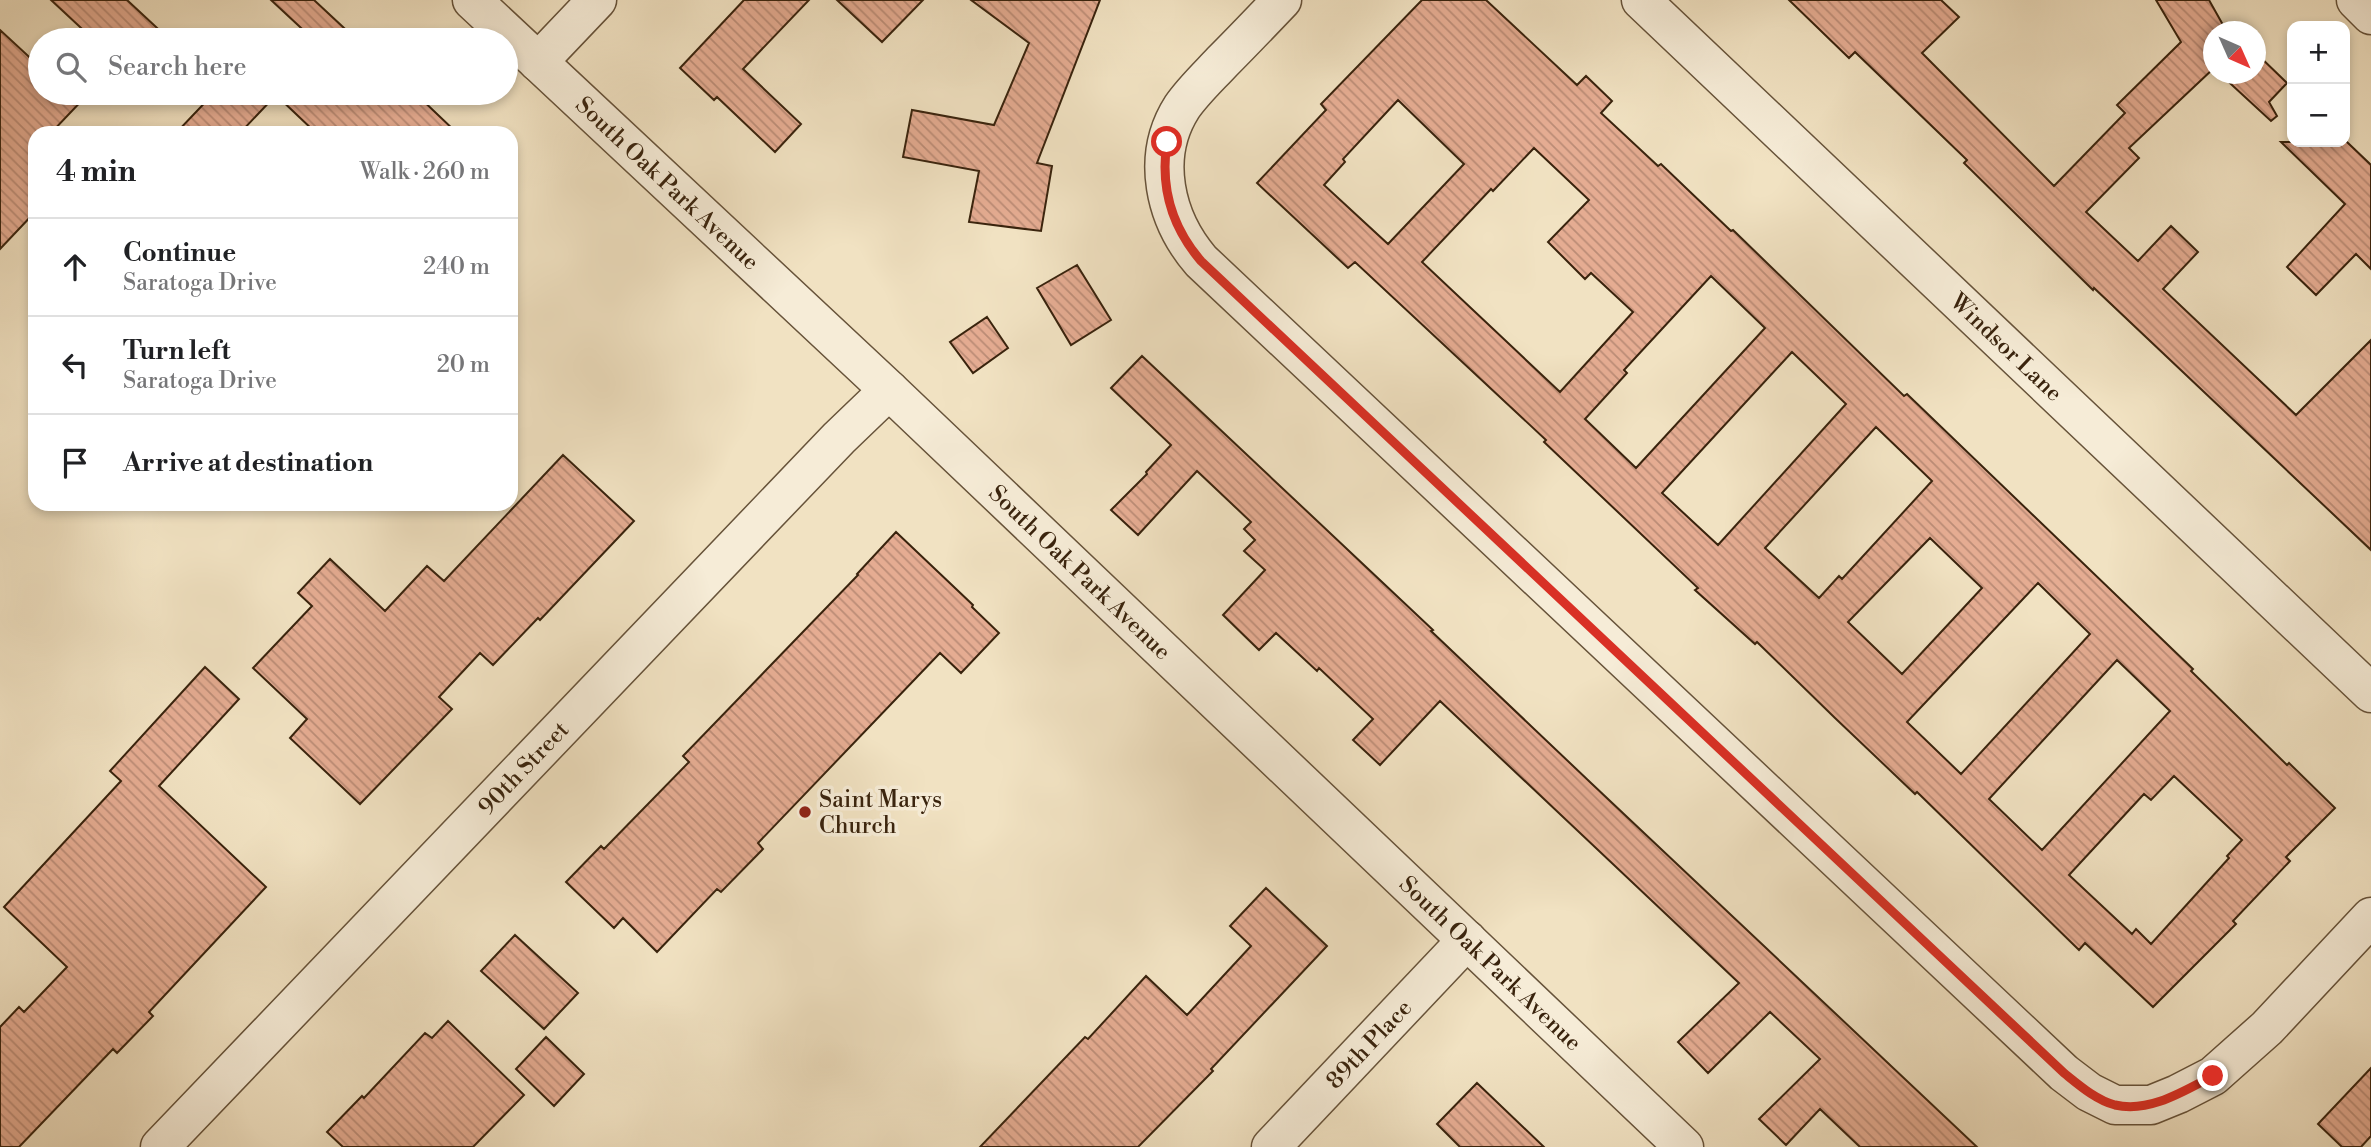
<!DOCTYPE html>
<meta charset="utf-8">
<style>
:root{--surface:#fff;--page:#f6f6f6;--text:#202124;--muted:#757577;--line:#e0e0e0}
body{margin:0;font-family:"Libre Bodoni",serif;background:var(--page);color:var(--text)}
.controls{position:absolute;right:21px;top:21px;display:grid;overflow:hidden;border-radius:14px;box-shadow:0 4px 10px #0003}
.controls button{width:63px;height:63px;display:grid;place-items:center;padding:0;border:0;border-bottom:2px solid var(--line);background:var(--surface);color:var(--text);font:35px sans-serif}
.compass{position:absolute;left:2203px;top:21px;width:63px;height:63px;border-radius:50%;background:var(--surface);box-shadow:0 4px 10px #0003;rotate:135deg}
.stop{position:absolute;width:21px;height:21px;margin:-16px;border:5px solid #d93025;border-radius:50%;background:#fff}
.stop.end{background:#d93025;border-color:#fff;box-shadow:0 2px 7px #0008}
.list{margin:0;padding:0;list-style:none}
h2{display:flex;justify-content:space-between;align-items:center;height:91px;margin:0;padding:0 28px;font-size:30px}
h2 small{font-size:23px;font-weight:400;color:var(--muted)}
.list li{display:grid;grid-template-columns:46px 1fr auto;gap:21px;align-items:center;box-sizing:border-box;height:98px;padding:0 28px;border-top:2px solid var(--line)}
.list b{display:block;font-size:26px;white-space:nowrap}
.list p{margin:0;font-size:23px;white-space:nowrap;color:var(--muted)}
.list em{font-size:23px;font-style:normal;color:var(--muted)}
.icon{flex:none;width:38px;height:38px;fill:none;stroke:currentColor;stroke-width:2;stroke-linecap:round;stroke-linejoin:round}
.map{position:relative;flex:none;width:2371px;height:1147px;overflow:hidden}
.search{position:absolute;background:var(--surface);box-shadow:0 4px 10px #0003;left:28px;top:28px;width:490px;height:77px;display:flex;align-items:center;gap:18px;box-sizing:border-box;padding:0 24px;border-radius:38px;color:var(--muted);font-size:26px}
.panel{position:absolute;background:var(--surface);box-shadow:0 4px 10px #0003;left:28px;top:126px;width:490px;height:385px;border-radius:21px}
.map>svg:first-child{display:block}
.building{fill:url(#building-back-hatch);stroke:#39230d;stroke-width:2;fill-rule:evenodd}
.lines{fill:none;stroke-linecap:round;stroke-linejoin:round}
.minor-casing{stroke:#67533a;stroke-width:41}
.minor{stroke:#f6ecd7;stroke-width:38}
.route{stroke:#d93025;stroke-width:9}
.poi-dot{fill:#8f2418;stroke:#f6ecd7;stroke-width:2.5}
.labels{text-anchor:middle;stroke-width:7;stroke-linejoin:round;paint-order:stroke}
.street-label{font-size:23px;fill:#39230d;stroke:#f6ecd7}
.poi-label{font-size:23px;fill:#39230d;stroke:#f6ecd7;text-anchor:start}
</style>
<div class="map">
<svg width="2371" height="1147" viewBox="0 0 2371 1147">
<defs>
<pattern id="building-back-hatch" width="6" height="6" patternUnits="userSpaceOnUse" patternTransform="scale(1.75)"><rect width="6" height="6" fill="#e5ac92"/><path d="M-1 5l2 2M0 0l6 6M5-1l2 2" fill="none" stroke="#bb8c76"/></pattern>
</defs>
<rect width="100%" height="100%" fill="#f1e2c2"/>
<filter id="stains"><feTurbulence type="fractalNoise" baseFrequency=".00286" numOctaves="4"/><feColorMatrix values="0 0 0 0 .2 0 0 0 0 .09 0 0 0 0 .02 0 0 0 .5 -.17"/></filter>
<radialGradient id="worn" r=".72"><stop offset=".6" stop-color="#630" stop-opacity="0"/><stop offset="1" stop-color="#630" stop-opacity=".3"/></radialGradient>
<!-- building -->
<path class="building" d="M 51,0 L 127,0 L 170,40 L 94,40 Z
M 271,0 L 314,0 L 357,40 L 314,40 Z
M 744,0 L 809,0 L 743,69 L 801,124 L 775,152 L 717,97 L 714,100 L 680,68 Z
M 837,0 L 923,0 L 882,42 Z
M 971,0 L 1100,0 L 1037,163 L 1052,166 L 1041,231 L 969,222 L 979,171 L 903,157 L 912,110 L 994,125 L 1029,43 Z
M 1422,0 L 1486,0 L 1577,85 L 1586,76 L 1612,101 L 1601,113 L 1658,166 L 1661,164 L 1731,231 L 1733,230 L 1904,396 L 1907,394 L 2193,669 L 2191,671 L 2287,765 L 2289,763 L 2335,808 L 2286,857 L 2290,861 L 2233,921 L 2236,924 L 2153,1007 L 2085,943 L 2079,950 L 1917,792 L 1915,794 L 1835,718 L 1757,642 L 1755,644 L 1695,590 L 1698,588 L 1544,442 L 1546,440 L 1355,262 L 1348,268 L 1257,183 L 1326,110 L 1321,104 ZM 1398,100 L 1464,164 L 1388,244 L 1324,185 L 1345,162 L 1343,159 ZM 1534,148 L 1589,200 L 1548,242 L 1585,279 L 1591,273 L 1633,312 L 1560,392 L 1422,262 L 1491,189 L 1493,191 ZM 1711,276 L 1765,328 L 1636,468 L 1585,419 L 1627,373 L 1624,370 ZM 1792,352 L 1846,404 L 1718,545 L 1662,493 ZM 1876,427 L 1932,481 L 1842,579 L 1839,576 L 1819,598 L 1765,548 ZM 1930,538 L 1982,588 L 1902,674 L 1848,622 ZM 2038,583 L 2090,634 L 1961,774 L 1907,722 ZM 2117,660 L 2170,711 L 2042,850 L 1989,799 ZM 2174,776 L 2242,840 L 2227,856 L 2229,858 L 2151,944 L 2136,929 L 2132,934 L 2069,875 L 2144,794 L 2151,800 Z
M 1789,0 L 1941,0 L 1959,17 L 1922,53 L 2054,186 L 2125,113 L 2117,105 L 2181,42 L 2156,0 L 2209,0 L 2227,32 L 2214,32 L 2214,68 L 2129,148 L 2139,158 L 2086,212 L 2138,261 L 2171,226 L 2198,252 L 2163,289 L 2296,415 L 2371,340 L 2371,550 L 2094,288 L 2093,290 L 1964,163 L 1967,160 L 1855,52 L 1849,58 Z
M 0,30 L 40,67 L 40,93 L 89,93 L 51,133 L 35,133 L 35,212 L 0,249 Z
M 2256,53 L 2287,83 L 2269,102 L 2277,116 L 2271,121 L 2220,74 L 2256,74 Z
M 214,93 L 415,93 L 457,133 L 316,133 L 276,95 L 240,133 L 176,133 Z
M 2281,142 L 2347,142 L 2371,165 L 2371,269 L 2356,254 L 2316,295 L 2287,267 L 2345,204 Z
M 1077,265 L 1111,320 L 1071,345 L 1037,288 Z
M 987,317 L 1008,348 L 973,373 L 950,342 Z
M 1142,356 L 1433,630 L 1431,631 L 1591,783 L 1977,1147 L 1860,1147 L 1820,1109 L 1786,1145 L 1759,1119 L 1820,1059 L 1770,1012 L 1708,1073 L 1678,1042 L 1739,983 L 1440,701 L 1380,765 L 1353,740 L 1373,719 L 1319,668 L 1317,671 L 1276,633 L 1259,650 L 1223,615 L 1265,570 L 1244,551 L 1255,540 L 1244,529 L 1251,522 L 1197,471 L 1138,535 L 1111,510 L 1147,474 L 1146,472 L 1171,445 L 1111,388 Z
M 563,455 L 634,521 L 540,620 L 538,618 L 493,665 L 480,653 L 439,697 L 452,709 L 360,804 L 290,738 L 307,719 L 253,668 L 312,606 L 298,593 L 330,559 L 385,611 L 427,566 L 444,581 Z
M 896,532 L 973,605 L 972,607 L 999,633 L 961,673 L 940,653 L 758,843 L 763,849 L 721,892 L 717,889 L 657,952 L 623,918 L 614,928 L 566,882 L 601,846 L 604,849 L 689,762 L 683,756 L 858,575 L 857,574 Z
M 205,667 L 239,699 L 159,786 L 266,887 L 149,1012 L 153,1016 L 117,1053 L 113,1049 L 19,1147 L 0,1147 L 0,1027 L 19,1007 L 24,1012 L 67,967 L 4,907 L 121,781 L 110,771 Z
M 1266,888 L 1327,946 L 1211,1069 L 1213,1071 L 1138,1147 L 980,1147 L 1085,1037 L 1088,1039 L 1146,976 L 1187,1015 L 1251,946 L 1230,926 Z
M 515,935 L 578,993 L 544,1029 L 481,971 Z
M 448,1021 L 524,1095 L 473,1147 L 343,1147 L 327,1132 L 362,1096 L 364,1098 L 425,1033 L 432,1038 Z
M 546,1037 L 584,1074 L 554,1106 L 516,1069 Z
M 2371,1068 L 2371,1136 L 2361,1147 L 2342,1147 L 2318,1124 Z
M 1477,1083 L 1544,1147 L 1460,1147 L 1437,1124 Z"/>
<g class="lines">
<!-- minor casing -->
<g class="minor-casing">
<g id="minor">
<path id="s1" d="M 472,0 L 889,390 L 1684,1147"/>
<path d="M 1282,0 C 1262,21 1242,42 1222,62 C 1209,76 1193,91 1182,107 C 1150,157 1165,219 1201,261 L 2064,1073 L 2089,1092 L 2115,1105 L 2151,1105 L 2178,1094 L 2213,1076 L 2267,1028 L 2371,917"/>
<path id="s2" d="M 1641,0 L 2371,693"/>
<path d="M 2356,0 L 2371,15"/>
<path d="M 538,62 L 597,0"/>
<path id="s3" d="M 160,1147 L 839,438 L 889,390"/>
<path id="s4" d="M 1271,1147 L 1467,940"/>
</g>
</g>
<!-- minor -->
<use href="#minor" class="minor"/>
</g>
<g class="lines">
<!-- route -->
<path class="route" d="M 1167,142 C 1160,187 1171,226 1201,261 L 2064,1073 C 2079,1085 2096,1100 2115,1105 C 2150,1113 2184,1091 2213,1076"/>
</g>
<!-- markers -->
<circle class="poi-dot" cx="805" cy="812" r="7"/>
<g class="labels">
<!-- street labels -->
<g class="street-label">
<text dy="8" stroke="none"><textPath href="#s1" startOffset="268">South Oak Park Avenue</textPath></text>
<text dy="8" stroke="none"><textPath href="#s2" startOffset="504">Windsor Lane</textPath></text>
<text dy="8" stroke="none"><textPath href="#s1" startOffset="835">South Oak Park Avenue</textPath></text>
<text dy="8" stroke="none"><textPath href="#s3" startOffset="525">90th Street</textPath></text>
<text dy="8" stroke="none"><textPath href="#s1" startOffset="1402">South Oak Park Avenue</textPath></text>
<text dy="8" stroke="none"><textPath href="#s4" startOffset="142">89th Place</textPath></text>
</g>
<!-- poi labels -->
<g class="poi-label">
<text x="819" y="807">Saint Marys<tspan x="819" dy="26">Church</tspan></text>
</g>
</g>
<rect width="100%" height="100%" filter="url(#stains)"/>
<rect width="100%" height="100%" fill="url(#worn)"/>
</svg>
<div class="controls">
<button>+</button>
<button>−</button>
</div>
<svg class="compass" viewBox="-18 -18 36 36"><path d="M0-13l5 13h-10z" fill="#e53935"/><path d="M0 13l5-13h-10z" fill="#757577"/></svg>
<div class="stop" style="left:1167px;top:142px"></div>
<div class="stop end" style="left:2213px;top:1076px"></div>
<div class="search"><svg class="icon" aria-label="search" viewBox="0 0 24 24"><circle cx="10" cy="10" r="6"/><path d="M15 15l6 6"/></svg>Search here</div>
<section class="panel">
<h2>4 min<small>Walk · 260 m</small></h2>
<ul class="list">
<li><svg class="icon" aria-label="ahead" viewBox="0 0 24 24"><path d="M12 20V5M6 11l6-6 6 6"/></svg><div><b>Continue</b><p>Saratoga Drive</p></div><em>240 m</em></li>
<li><svg class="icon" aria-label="left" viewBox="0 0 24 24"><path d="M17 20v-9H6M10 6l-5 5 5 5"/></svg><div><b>Turn left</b><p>Saratoga Drive</p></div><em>20 m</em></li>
<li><svg class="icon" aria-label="arrive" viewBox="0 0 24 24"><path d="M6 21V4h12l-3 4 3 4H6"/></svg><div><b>Arrive at destination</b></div></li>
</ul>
</section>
</div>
